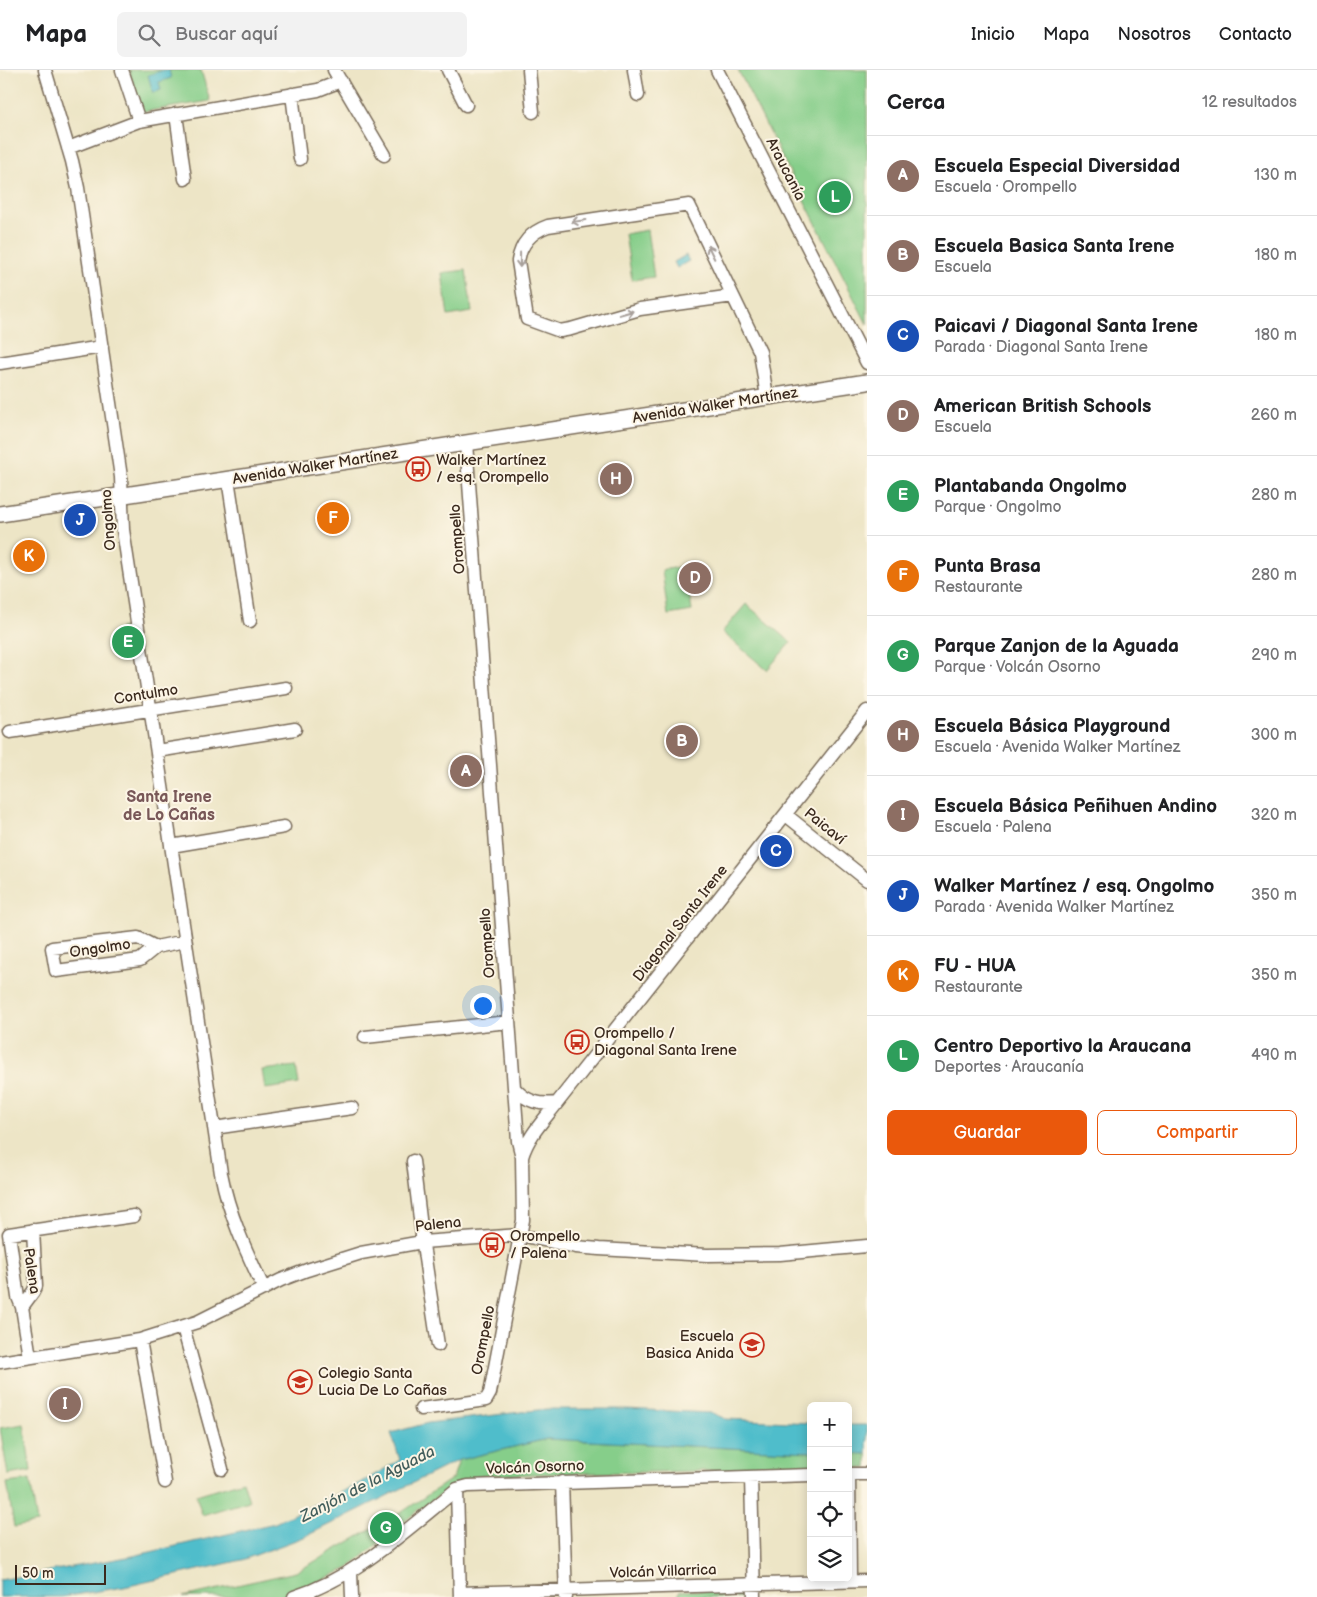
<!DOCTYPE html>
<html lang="es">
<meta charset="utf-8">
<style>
:root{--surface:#fff;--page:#f2f2f2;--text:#202124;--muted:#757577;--line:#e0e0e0;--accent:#ea580c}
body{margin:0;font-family:"Balsamiq Sans",sans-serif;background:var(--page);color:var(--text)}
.controls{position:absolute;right:15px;bottom:15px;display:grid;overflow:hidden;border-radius:8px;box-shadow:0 2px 12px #0003}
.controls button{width:45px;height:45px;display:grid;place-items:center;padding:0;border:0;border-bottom:1px solid var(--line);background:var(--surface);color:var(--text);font:25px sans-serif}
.scale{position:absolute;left:15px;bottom:12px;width:91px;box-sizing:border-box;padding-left:5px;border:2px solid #3b2a1e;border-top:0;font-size:14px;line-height:18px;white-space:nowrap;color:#3b2a1e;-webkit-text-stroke:4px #fcf5e5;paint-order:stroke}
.you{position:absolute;left:482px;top:935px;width:18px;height:18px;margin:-12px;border:4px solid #fff;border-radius:50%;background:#1a73e8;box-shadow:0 0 0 8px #1a73e833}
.badge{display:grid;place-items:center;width:32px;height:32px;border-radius:50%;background:var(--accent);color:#fff;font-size:16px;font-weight:700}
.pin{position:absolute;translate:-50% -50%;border:2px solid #fff;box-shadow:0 1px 5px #0006}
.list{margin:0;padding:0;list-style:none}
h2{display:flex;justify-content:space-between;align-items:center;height:65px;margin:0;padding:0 20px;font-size:21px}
h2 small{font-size:16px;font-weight:400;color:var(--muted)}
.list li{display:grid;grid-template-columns:32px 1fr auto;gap:15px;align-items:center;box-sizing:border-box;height:80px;padding:0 20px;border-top:1px solid var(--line)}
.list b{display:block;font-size:19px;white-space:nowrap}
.list p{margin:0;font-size:16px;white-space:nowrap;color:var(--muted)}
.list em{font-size:16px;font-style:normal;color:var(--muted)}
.actions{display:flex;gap:10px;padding:15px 20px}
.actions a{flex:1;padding:11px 0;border:1px solid var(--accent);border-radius:8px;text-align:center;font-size:18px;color:var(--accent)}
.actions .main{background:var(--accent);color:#fff}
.icon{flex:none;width:28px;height:28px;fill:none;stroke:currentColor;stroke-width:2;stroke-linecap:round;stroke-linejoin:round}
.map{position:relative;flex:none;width:867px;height:1527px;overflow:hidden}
header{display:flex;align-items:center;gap:30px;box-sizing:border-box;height:70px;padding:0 25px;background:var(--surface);border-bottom:1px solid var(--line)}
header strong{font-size:24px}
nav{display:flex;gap:28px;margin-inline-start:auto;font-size:18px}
.search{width:350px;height:45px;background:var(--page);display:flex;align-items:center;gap:12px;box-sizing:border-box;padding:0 18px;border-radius:8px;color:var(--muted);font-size:19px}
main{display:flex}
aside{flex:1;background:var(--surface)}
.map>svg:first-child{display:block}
.green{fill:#86ce8a;stroke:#607c54}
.water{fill:#50bdcb;stroke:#467474}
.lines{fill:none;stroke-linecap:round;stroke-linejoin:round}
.minor-casing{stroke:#796b59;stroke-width:15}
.major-casing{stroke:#796b59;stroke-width:18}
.minor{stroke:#fff;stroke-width:12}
.major{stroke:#fff;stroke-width:15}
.oneway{stroke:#a79f9a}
.labels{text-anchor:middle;stroke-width:4;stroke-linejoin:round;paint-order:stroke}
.street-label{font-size:15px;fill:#3b2a1e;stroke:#fcf5e5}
.poi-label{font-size:15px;fill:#3b2a1e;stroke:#fcf5e5;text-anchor:start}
.neighbourhood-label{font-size:16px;font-weight:bold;fill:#795858;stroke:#fcf5e5}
.water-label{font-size:16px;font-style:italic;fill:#425d5b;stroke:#fcf5e5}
</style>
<header>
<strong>Mapa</strong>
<div class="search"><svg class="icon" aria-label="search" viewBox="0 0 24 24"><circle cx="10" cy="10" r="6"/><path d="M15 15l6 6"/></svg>Buscar aquí</div>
<nav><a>Inicio</a><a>Mapa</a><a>Nosotros</a><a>Contacto</a></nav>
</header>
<main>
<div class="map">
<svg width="867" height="1527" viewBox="0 0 867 1527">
<rect width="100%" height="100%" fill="#fcf5e5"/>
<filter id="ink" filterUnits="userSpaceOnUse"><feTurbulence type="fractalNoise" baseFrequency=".02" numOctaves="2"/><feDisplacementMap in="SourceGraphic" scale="10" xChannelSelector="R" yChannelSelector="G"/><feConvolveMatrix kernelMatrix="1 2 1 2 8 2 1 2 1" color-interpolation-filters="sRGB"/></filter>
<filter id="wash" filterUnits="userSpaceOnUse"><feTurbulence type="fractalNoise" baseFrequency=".0096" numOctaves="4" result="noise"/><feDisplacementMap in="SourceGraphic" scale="20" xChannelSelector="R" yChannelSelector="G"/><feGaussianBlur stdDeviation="1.12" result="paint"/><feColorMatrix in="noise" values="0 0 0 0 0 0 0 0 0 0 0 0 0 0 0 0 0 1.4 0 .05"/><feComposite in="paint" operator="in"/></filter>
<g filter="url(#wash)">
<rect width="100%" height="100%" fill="#ede5c6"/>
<!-- green -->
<path class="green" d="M 129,0 L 201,0 L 210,31 L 142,42 Z
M 738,0 L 867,0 L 867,254 Z
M 647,160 L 654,207 L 632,210 L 625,164 Z
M 466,200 L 472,242 L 448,246 L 442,203 Z
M 685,496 L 692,541 L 668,545 L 662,500 Z
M 746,534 L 791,572 L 767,600 L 722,562 Z
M 132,556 L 136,586 L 125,587 L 120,558 Z
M 296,996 L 299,1014 L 265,1019 L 262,1000 Z
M 24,1354 L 31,1401 L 8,1405 L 0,1358 Z
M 547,1369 L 811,1382 L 811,1399 L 483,1405 L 457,1413 L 418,1440 L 349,1498 L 282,1527 L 183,1527 L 296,1502 L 402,1442 L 453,1408 L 459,1390 Z
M 848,1384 L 867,1384 L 867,1398 L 848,1399 Z
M 30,1410 L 37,1453 L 14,1457 L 7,1413 Z
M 243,1411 L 249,1431 L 202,1445 L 196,1425 Z
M 747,1519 L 748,1527 L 679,1527 L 679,1521 Z"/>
<!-- water -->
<path class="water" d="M 164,0 L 169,0 L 171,8 L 159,12 L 161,20 L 153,23 L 148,5 Z
M 686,185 L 689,191 L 677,198 L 674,192 Z
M 546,1339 L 626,1339 L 712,1343 L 726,1349 L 811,1353 L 811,1382 L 547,1369 L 459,1390 L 304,1467 L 242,1490 L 124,1517 L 61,1527 L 0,1527 L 0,1510 L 133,1486 L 275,1453 L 364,1411 L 400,1390 L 391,1363 L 428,1353 Z
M 848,1355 L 867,1355 L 867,1384 L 848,1384 Z"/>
</g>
<g filter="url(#ink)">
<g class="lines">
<!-- minor casing -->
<g class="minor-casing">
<path id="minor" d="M 45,0 L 72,91 L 78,118 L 121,407 L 123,460 L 221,1103 C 229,1145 246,1181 264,1219
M 122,0 L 139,51
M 334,0 L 384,85
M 448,0 L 466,35
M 529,0 L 533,42
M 634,0 L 638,25
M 717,0 L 867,293
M 292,24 L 300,89
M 176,44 L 185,109
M 68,78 L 139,51 L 318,20 L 341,11
M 733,226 L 640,239 L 571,259 L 560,261 L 527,249 L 518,191 C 521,173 531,162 548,156 L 689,135 L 760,282 L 767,327
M 0,293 L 102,277
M 228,409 L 250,551
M 10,662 L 286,618
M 157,681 L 295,659
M 786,745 L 867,810
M 171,776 L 284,757
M 156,877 L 138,868 L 52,878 L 56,901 L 140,890 L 156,877 L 185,871
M 365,967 L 509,952
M 515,1019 C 527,1032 540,1035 557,1033
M 214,1058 L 352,1038
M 522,1087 C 528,1066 544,1050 557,1033 L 867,641
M 413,1091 L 424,1182 L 438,1275
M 22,1237 L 33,1222 L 36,1216 L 33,1160
M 183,1257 L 222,1399
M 140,1270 L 165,1412
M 30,1287 L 22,1237 L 18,1227 L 9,1164 L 134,1146
M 0,1292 L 140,1270 L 197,1252 L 281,1210 L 307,1200 L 361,1183 L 422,1172 L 520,1165 L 576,1177 L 599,1179 L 707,1185 L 780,1184 L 867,1176
M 421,1339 L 486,1330 L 490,1323 L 523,1150 L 522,1087 L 518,1071 L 466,373
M 848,1404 L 867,1404
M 849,1404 L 850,1511
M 751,1407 L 754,1527
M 562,1412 L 566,1527
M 457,1419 L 460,1527
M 351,1502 L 352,1527
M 460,1523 L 867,1511
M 294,1527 C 357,1507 406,1460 457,1419 L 468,1416 L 811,1405"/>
</g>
<!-- major casing -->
<g class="major-casing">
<path id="major" d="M 0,444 L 867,312"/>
</g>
<!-- minor -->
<use href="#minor" class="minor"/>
<!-- major -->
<use href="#major" class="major"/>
</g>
<!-- one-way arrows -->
<defs><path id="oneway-shaft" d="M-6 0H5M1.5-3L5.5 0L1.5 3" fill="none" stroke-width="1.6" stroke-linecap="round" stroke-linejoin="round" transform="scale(1.25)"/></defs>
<g class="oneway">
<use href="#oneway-shaft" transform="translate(579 151) rotate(172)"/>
<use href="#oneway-shaft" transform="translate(711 182) rotate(-116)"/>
<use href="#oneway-shaft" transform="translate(520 190) rotate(91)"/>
<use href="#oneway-shaft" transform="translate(626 243) rotate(-16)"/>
</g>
</g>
<!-- icons -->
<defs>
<g id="bus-ring" transform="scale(1.25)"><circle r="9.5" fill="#fcf5e5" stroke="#c8321e" stroke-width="1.5"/><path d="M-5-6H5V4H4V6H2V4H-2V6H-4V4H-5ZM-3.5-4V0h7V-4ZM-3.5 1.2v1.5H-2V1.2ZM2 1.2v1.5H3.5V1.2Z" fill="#c8321e"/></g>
<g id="school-ring" transform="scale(1.25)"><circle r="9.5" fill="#fcf5e5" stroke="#c8321e" stroke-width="1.5"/><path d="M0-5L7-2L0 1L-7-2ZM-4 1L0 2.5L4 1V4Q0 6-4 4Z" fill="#c8321e"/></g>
</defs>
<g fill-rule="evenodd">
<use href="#bus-ring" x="418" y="399"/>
<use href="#bus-ring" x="577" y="972"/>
<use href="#bus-ring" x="492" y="1175"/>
<use href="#school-ring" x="752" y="1275"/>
<use href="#school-ring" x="300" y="1312"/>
</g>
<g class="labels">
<!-- street labels -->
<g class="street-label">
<text transform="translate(786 99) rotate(63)" y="5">Araucanía</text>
<text transform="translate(715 335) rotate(-9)" y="5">Avenida Walker Martínez</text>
<text transform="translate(315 396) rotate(-9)" y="5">Avenida Walker Martínez</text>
<text transform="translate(108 450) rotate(-94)" y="5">Ongolmo</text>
<text transform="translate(457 469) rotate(-94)" y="5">Orompello</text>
<text transform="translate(146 624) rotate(-9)" y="5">Contulmo</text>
<text transform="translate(825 756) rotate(39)" y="5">Paicaví</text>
<text transform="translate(680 853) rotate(-52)" y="5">Diagonal Santa Irene</text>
<text transform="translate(487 873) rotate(-94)" y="5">Orompello</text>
<text transform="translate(100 878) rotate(-8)" y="5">Ongolmo</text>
<text transform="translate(438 1154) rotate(-6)" y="5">Palena</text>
<text transform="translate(32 1201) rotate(81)" y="5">Palena</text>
<text transform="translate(483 1270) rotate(-79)" y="5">Orompello</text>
<text transform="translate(535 1397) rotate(-2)" y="5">Volcán Osorno</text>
<text transform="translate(663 1501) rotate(-2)" y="5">Volcán Villarrica</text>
</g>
<!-- poi labels -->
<g class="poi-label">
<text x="436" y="395">Walker Martínez<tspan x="436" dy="17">/ esq. Orompello</tspan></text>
<text x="594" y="968">Orompello /<tspan x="594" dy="17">Diagonal Santa Irene</tspan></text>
<text x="510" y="1171">Orompello<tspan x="510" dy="17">/ Palena</tspan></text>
<text x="734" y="1271" text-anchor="end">Escuela<tspan x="734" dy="17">Basica Anida</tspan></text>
<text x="318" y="1308">Colegio Santa<tspan x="318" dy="17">Lucia De Lo Cañas</tspan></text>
</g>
<!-- neighbourhood labels -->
<g class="neighbourhood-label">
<text x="169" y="732">Santa Irene<tspan x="169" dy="18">de Lo Cañas</tspan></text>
</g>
<!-- water labels -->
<g class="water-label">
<text transform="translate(367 1413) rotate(-27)" y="6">Zanjón de la Aguada</text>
</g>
</g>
</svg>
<div class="controls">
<button>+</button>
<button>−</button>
<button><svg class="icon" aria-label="locate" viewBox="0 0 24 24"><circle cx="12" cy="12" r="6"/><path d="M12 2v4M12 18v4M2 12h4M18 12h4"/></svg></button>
<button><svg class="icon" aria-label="layers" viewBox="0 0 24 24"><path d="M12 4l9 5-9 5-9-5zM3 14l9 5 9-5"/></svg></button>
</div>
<div class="scale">50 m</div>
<div class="you"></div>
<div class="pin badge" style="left:466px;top:701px;background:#8d6e63">A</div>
<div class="pin badge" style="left:682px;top:671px;background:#8d6e63">B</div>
<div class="pin badge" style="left:776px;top:781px;background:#1a4fb4">C</div>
<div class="pin badge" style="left:695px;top:508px;background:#8d6e63">D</div>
<div class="pin badge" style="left:128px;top:572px;background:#2e9e5b">E</div>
<div class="pin badge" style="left:333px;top:448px;background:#e8710a">F</div>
<div class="pin badge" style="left:386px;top:1458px;background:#2e9e5b">G</div>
<div class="pin badge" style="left:616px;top:409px;background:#8d6e63">H</div>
<div class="pin badge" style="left:65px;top:1334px;background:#8d6e63">I</div>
<div class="pin badge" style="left:80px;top:450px;background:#1a4fb4">J</div>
<div class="pin badge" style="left:29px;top:486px;background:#e8710a">K</div>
<div class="pin badge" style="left:835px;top:127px;background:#2e9e5b">L</div>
</div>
<aside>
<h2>Cerca<small>12 resultados</small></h2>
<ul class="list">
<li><span class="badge" style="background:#8d6e63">A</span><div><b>Escuela Especial Diversidad</b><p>Escuela · Orompello</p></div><em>130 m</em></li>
<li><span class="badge" style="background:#8d6e63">B</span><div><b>Escuela Basica Santa Irene</b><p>Escuela</p></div><em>180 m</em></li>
<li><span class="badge" style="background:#1a4fb4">C</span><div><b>Paicavi / Diagonal Santa Irene</b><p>Parada · Diagonal Santa Irene</p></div><em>180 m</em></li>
<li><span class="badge" style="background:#8d6e63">D</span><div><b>American British Schools</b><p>Escuela</p></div><em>260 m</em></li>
<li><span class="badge" style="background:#2e9e5b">E</span><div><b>Plantabanda Ongolmo</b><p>Parque · Ongolmo</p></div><em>280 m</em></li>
<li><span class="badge" style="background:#e8710a">F</span><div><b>Punta Brasa</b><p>Restaurante</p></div><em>280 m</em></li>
<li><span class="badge" style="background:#2e9e5b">G</span><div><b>Parque Zanjon de la Aguada</b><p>Parque · Volcán Osorno</p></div><em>290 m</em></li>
<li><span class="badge" style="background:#8d6e63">H</span><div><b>Escuela Básica Playground</b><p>Escuela · Avenida Walker Martínez</p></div><em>300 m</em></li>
<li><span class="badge" style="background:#8d6e63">I</span><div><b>Escuela Básica Peñihuen Andino</b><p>Escuela · Palena</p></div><em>320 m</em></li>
<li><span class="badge" style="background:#1a4fb4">J</span><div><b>Walker Martínez / esq. Ongolmo</b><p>Parada · Avenida Walker Martínez</p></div><em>350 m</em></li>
<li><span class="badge" style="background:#e8710a">K</span><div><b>FU - HUA</b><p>Restaurante</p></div><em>350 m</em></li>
<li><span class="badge" style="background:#2e9e5b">L</span><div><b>Centro Deportivo la Araucana</b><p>Deportes · Araucanía</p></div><em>490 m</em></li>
</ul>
<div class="actions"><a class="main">Guardar</a><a>Compartir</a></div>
</aside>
</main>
